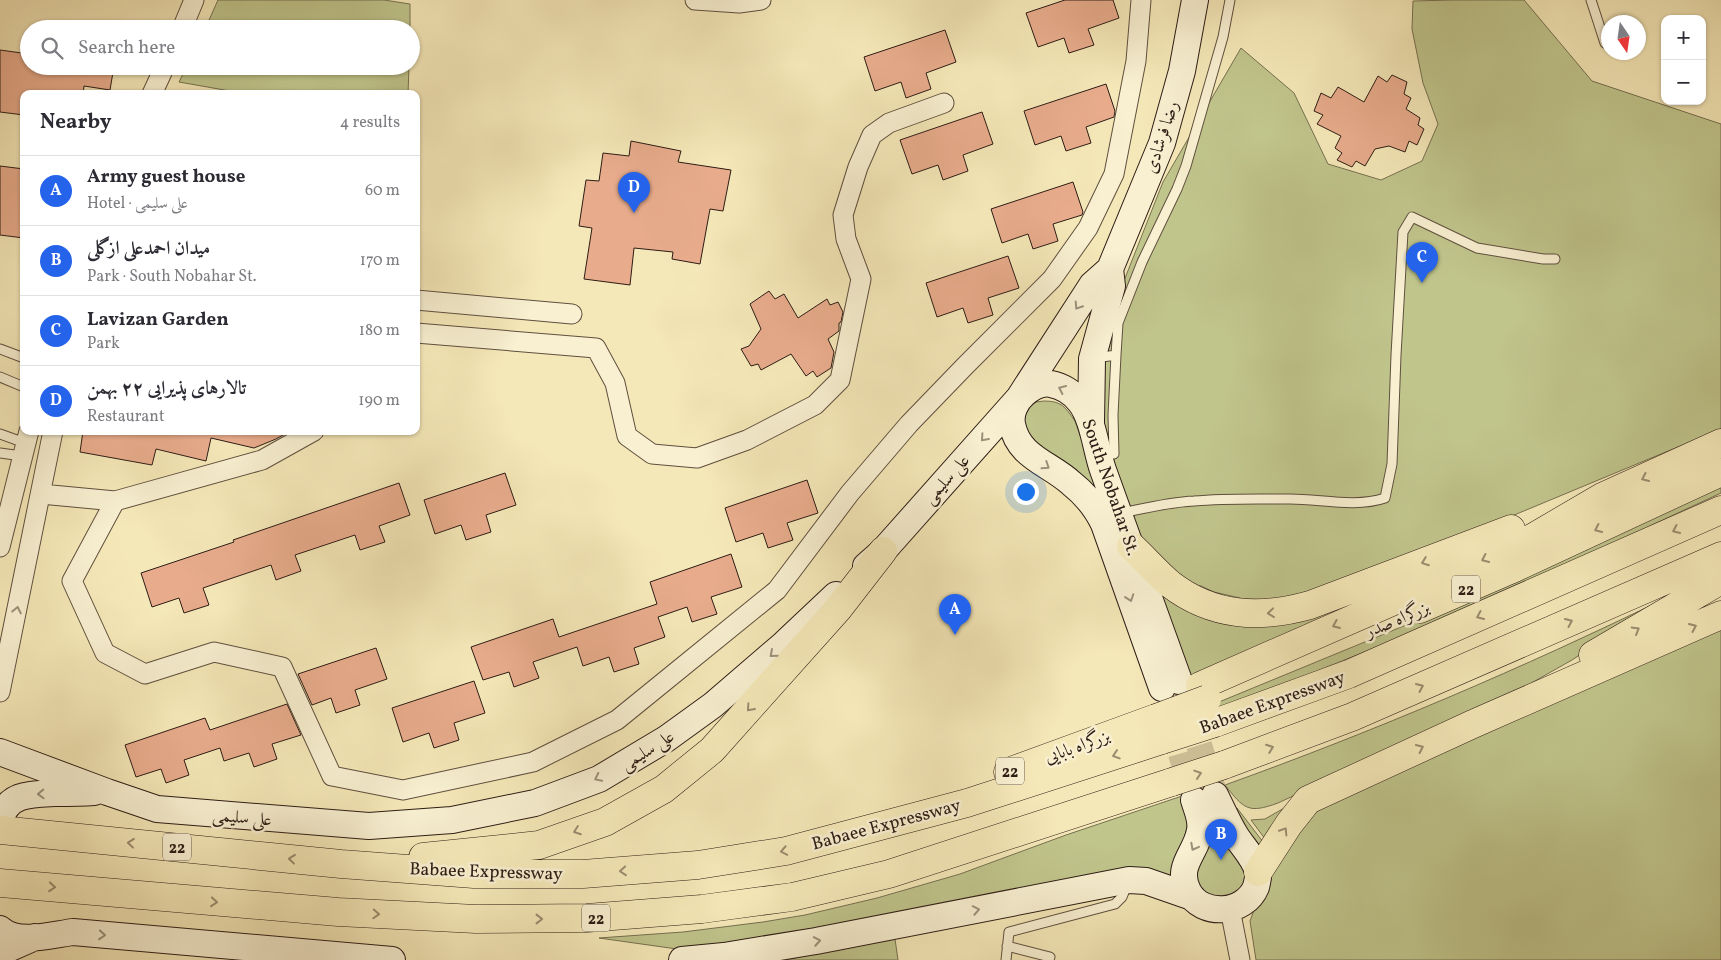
<!DOCTYPE html>
<meta charset="utf-8">
<style>
:root{--surface:#fff;--page:#f7f7f7;--text:#2b2b33;--muted:#7c7c81;--line:#e1e1e2;--accent:#2563eb}
body{margin:0;font-family:Vollkorn,Amiri,serif;background:var(--page);color:var(--text)}
.controls{position:absolute;right:15px;top:15px;display:grid;overflow:hidden;border-radius:10px;box-shadow:0 1px 4px #0004}
.controls button{width:45px;height:45px;display:grid;place-items:center;padding:0;border:0;border-bottom:1px solid var(--line);background:var(--surface);color:var(--text);font:25px sans-serif}
.compass{position:absolute;left:1601px;top:15px;width:45px;height:45px;border-radius:50%;background:var(--surface);box-shadow:0 1px 4px #0004;rotate:167deg}
.you{position:absolute;left:1025px;top:491px;width:18px;height:18px;margin:-12px;border:4px solid #fff;border-radius:50%;background:#1a73e8;box-shadow:0 0 0 8px #1a73e833}
.badge{display:grid;place-items:center;width:32px;height:32px;border-radius:50%;background:var(--accent);color:#fff;font-size:16px;font-weight:700}
.pin{position:absolute;translate:-50% -41px;filter:drop-shadow(0 1px 2px #0008)}
.pin::after{content:'';position:absolute;top:26px;width:18px;height:15px;background:inherit;clip-path:polygon(0 0,100% 0,50% 100%)}
.list{margin:0;padding:0;list-style:none}
h2{display:flex;justify-content:space-between;align-items:center;height:65px;margin:0;padding:0 20px;font-size:21px}
h2 small{font-size:16px;font-weight:400;color:var(--muted)}
.list li{display:grid;grid-template-columns:32px 1fr auto;gap:15px;align-items:center;box-sizing:border-box;height:70px;padding:0 20px;border-top:1px solid var(--line)}
.list b{display:block;font-size:19px;white-space:nowrap}
.list p{margin:0;font-size:16px;white-space:nowrap;color:var(--muted)}
.list em{font-size:16px;font-style:normal;color:var(--muted)}
.icon{flex:none;width:28px;height:28px;fill:none;stroke:currentColor;stroke-width:2;stroke-linecap:round;stroke-linejoin:round}
.map{position:relative;flex:none;width:1721px;height:960px;overflow:hidden}
.search{position:absolute;background:var(--surface);box-shadow:0 1px 4px #0004;left:20px;top:20px;width:400px;height:55px;display:flex;align-items:center;gap:12px;box-sizing:border-box;padding:0 18px;border-radius:28px;color:var(--muted);font-size:19px}
.panel{position:absolute;background:var(--surface);box-shadow:0 1px 4px #0004;left:20px;top:90px;width:400px;height:345px;border-radius:10px}
.map>svg:first-child{display:block}
.green{fill:#c0c58c;stroke:#767050}
.building{fill:#e8ac8c;stroke:#2d1c15}
.lines{fill:none;stroke-linecap:round;stroke-linejoin:round}
.secondary-tunnel{stroke:#cdbf97;stroke-width:26;stroke-dasharray:26 13;stroke-linecap:butt}
.service-casing{stroke:#5f4f3e;stroke-width:11}
.minor-casing{stroke:#5f4f3e;stroke-width:21}
.secondary-casing{stroke:#2d1c15;stroke-width:28}
.trunk-casing{stroke:#2d1c15;stroke-width:29}
.service{stroke:#f8f0d1;stroke-width:9}
.minor{stroke:#f8f0d1;stroke-width:19}
.secondary{stroke:#f8f0d1;stroke-width:26}
.trunk{stroke:#f5e8b8;stroke-width:28}
.trunk-bridge-casing{stroke:#2d1c15;stroke-width:29;stroke-linecap:butt}
.trunk-bridge{stroke:#f5e8b8;stroke-width:28}
.oneway{stroke:#9d917c}
.oneway2{stroke:#9b8c6f}
.labels{text-anchor:middle;stroke-width:5;stroke-linejoin:round;paint-order:stroke}
.shield{fill:#f8f0d1;stroke:#6a5c4d;stroke-width:1}
.shield-label{font-size:16px;font-weight:bold;fill:#2d1c15}
.street-label{font-size:18px;fill:#2d1c15;stroke:#f8f0d1}
</style>
<div class="map">
<svg width="1721" height="960" viewBox="0 0 1721 960">
<rect width="100%" height="100%" fill="#f5e8b8"/>
<filter id="stains"><feTurbulence type="fractalNoise" baseFrequency=".004" numOctaves="4"/><feColorMatrix values="0 0 0 0 .2 0 0 0 0 .09 0 0 0 0 .02 0 0 0 .5 -.17"/></filter>
<radialGradient id="worn" r=".72"><stop offset=".6" stop-color="#630" stop-opacity="0"/><stop offset="1" stop-color="#630" stop-opacity=".3"/></radialGradient>
<!-- green -->
<path class="green" d="M 218,0 L 384,0 L 410,4 L 410,29 L 205,29 Z
M 1453,0 L 1524,0 L 1592,81 L 1721,124 L 1721,429 L 1507,518 L 1299,595 L 1280,600 L 1244,599 L 1214,592 L 1201,586 L 1178,584 L 1137,535 L 1102,426 L 1103,349 L 1116,301 L 1163,182 L 1241,48 L 1294,93 L 1328,164 L 1381,180 L 1422,161 L 1438,124 L 1423,83 L 1412,29 L 1413,1 Z
M 187,66 L 409,66 L 408,94 L 247,94 L 179,82 Z
M 1044,401 C 1062,401 1065,407 1075,421 L 1106,509 L 1023,431 L 1025,411 L 1036,402 Z
M 1721,479 L 1721,493 L 1475,607 L 1347,659 L 1221,709 L 969,792 L 1219,702 L 1406,625 Z
M 1442,564 L 1191,684 L 1154,578 L 1217,615 Z
M 1666,598 L 1572,660 L 1519,690 L 1278,803 C 1248,814 1244,809 1225,785 C 1375,731 1523,668 1666,598 Z
M 1721,623 L 1721,960 L 1256,960 L 1250,921 L 1268,872 L 1288,838 L 1323,806 Z
M 1188,794 L 1192,807 L 1175,875 L 1006,896 L 684,950 L 599,938 L 683,932 L 763,922 L 805,915 L 877,898 L 960,874 L 1066,835 Z
M 1300,799 L 1268,843 L 1251,820 L 1265,819 Z
M 1237,808 L 1267,847 L 1263,851 L 1250,836 L 1234,809 Z
M 1213,820 L 1249,876 L 1235,898 L 1202,894 L 1193,869 Z
M 895,939 L 898,960 L 784,960 Z"/>
<!-- building -->
<path class="building" d="M 1065,0 L 1113,0 L 1119,18 L 1088,29 L 1094,45 L 1069,53 L 1064,38 L 1038,47 L 1026,13 Z
M 945,30 L 956,62 L 926,73 L 931,89 L 906,98 L 901,82 L 875,91 L 864,57 Z
M 0,50 L 29,54 L 29,66 L 114,66 L 110,90 L 84,86 L 83,94 L 24,94 L 24,115 L 0,112 Z
M 1392,75 L 1407,82 L 1404,94 L 1411,98 L 1406,109 L 1420,118 L 1418,125 L 1424,129 L 1417,145 L 1409,141 L 1405,152 L 1389,146 L 1375,149 L 1365,166 L 1356,161 L 1352,167 L 1337,160 L 1342,153 L 1335,148 L 1341,136 L 1317,124 L 1323,115 L 1314,111 L 1321,93 L 1331,98 L 1338,87 L 1364,102 L 1378,76 L 1387,82 Z
M 1106,84 L 1115,111 L 1114,117 L 1086,127 L 1091,143 L 1066,151 L 1061,136 L 1035,145 L 1024,111 Z
M 982,112 L 993,144 L 963,155 L 968,171 L 943,180 L 938,165 L 912,174 L 900,140 Z
M 631,141 L 681,151 L 678,162 L 731,170 L 723,211 L 710,209 L 700,264 L 672,259 L 673,252 L 634,248 L 630,285 L 584,279 L 592,228 L 579,226 L 586,180 L 599,181 L 603,153 L 629,156 Z
M 0,166 L 24,169 L 24,238 L 0,235 Z
M 1073,182 L 1083,212 L 1082,215 L 1053,224 L 1058,241 L 1033,249 L 1028,234 L 1002,243 L 991,209 Z
M 1008,256 L 1019,288 L 988,298 L 993,315 L 968,323 L 963,308 L 937,317 L 926,283 Z
M 769,291 L 775,299 L 784,294 L 798,318 L 827,299 L 830,305 L 838,302 L 843,312 L 841,322 L 839,323 L 839,331 L 828,339 L 834,352 L 831,368 L 817,377 L 813,371 L 806,376 L 791,354 L 761,370 L 758,364 L 751,366 L 741,349 L 749,346 L 761,329 L 750,304 Z
M 83,431 L 290,431 L 276,439 L 254,448 L 211,438 L 206,461 L 156,449 L 152,465 L 80,452 Z
M 505,473 L 516,505 L 486,515 L 491,532 L 466,540 L 461,525 L 435,534 L 424,500 Z
M 807,480 L 818,513 L 787,523 L 793,540 L 768,548 L 763,533 L 736,542 L 725,508 Z
M 399,483 L 410,515 L 379,526 L 385,542 L 360,550 L 355,535 L 295,555 L 301,571 L 276,580 L 271,565 L 203,588 L 209,605 L 184,613 L 179,598 L 152,607 L 141,573 L 234,542 L 233,540 Z
M 731,554 L 742,587 L 711,597 L 717,614 L 692,622 L 687,607 L 658,617 L 665,637 L 634,648 L 639,664 L 614,672 L 609,657 L 583,666 L 577,647 L 533,662 L 539,678 L 514,687 L 509,672 L 483,680 L 471,647 L 553,619 L 559,637 L 657,604 L 650,582 Z
M 376,648 L 387,679 L 355,690 L 360,705 L 336,713 L 331,698 L 312,705 L 298,674 Z
M 474,681 L 485,713 L 454,723 L 459,740 L 434,748 L 429,733 L 403,742 L 392,708 Z
M 287,704 L 301,735 L 272,744 L 277,759 L 254,767 L 249,753 L 224,761 L 220,748 L 184,760 L 189,775 L 166,783 L 161,769 L 136,777 L 125,745 L 205,718 L 210,730 Z"/>
<g class="lines">
<!-- secondary-tunnel -->
<path class="secondary-tunnel" d="M 1187,708 L 1214,792
M 1170,716 L 1194,798"/>
<!-- service casing -->
<g class="service-casing">
<path id="service" d="M 1591,0 L 1605,43
M 0,349 L 24,358
M 1116,355 L 1118,323 L 1142,262 L 1177,189 L 1186,166 L 1223,37 L 1230,0
M 1095,358 L 1116,355 L 1113,415 L 1114,454
M 0,377 L 24,387
M 0,434 L 25,443
M 0,453 L 22,456
M 1122,513 C 1146,508 1170,502 1194,501 C 1226,498 1258,499 1290,499 C 1321,499 1355,508 1385,498 L 1392,464 L 1396,355 L 1403,232 L 1412,217 L 1477,248 L 1543,259 L 1555,259
M 1007,946 L 1050,957 L 1049,960
M 1006,960 L 1009,932 L 1115,904 L 1122,897 L 1127,885"/>
</g>
<!-- minor casing -->
<g class="minor-casing">
<path id="minor" d="M 695,0 L 739,3 L 761,0
M 182,29 L 194,0
M 152,94 L 165,66
M 416,300 L 572,314
M 416,333 L 596,348 L 615,383 L 627,436 L 652,454 L 697,458 L 747,440 L 815,405 L 840,380 L 861,279 L 846,239 L 843,215 L 858,167 L 872,135 L 889,123 L 944,103
M 314,431 L 262,460 L 115,501 L 72,581 L 105,653 L 145,674 L 214,652 L 282,667 L 332,776 L 403,790 L 533,762 L 617,720 L 777,590 L 850,493 L 909,424 L 965,366 L 1052,279 L 1088,228 L 1114,174 L 1136,61 L 1141,0
M 41,494 L 115,501
M 0,547 L 29,431
M 0,692 L 53,431
M 1230,909 L 1240,960"/>
</g>
<!-- secondary casing -->
<g class="secondary-casing">
<path id="secondary" d="M 1091,422 L 1092,359 L 1112,286 L 1110,269
M 866,566 L 883,551 L 1019,398 L 1092,285 L 1110,269 L 1162,143 L 1182,71 L 1195,0
M 1162,688 L 1104,524 C 1096,507 1085,494 1071,483 C 1049,463 1018,457 1012,424 C 1010,413 1016,401 1024,394 C 1031,388 1041,382 1051,384 C 1062,386 1073,393 1080,402 C 1093,418 1096,450 1103,470 C 1128,540 1154,610 1179,681
M 0,752 L 107,792 L 157,809 L 369,826 L 452,820 L 535,803 L 599,779 L 666,739 L 713,705 L 784,644 L 836,595
M 1194,800 C 1197,810 1202,820 1200,830 C 1197,853 1175,865 1188,891 C 1202,918 1245,914 1256,887 C 1257,882 1259,877 1258,872 C 1255,859 1243,847 1236,836 C 1228,823 1222,809 1215,795
M 0,820 C 8,793 31,794 55,793 C 68,793 81,793 94,792
M 0,929 C 17,945 51,935 73,932 L 392,960
M 0,957 L 8,949 L 35,937
M 682,960 L 724,956 L 816,941 L 1129,880 L 1146,881 L 1192,897"/>
</g>
<!-- trunk casing -->
<g class="trunk-casing">
<path id="trunk" d="M 1131,546 C 1144,558 1156,572 1170,584 C 1213,617 1260,619 1310,605 L 1511,529
M 1420,609 L 1510,570 L 1721,472
M 1593,655 L 1721,580
M 1200,686 L 1396,600 L 1532,538 L 1602,497 L 1721,443
M 1215,723 L 1349,674 L 1721,510
M 1224,765 L 1352,717 L 1721,556
M 1008,772 L 1156,718
M 0,830 L 341,864 L 474,874 L 583,874 L 698,865 L 786,851 L 967,803 L 1162,740
M 423,857 L 539,845 L 605,822 L 664,789 L 712,750 L 838,609 L 883,551
M 1258,872 L 1289,824 L 1308,800 L 1473,724 L 1721,615
M 0,883 L 338,912 L 476,919 L 587,918 L 702,909 L 792,897 L 889,874 L 1172,782"/>
</g>
<!-- service -->
<use href="#service" class="service"/>
<!-- minor -->
<use href="#minor" class="minor"/>
<!-- secondary -->
<use href="#secondary" class="secondary"/>
<!-- trunk -->
<use href="#trunk" class="trunk"/>
<!-- trunk-bridge casing -->
<g class="trunk-bridge-casing">
<path id="trunk-bridge" d="M 1156,718 L 1207,699
M 1162,740 L 1215,723
M 1172,782 L 1224,765"/>
</g>
<!-- trunk-bridge -->
<use href="#trunk-bridge" class="trunk-bridge"/>
</g>
<!-- one-way arrows -->
<defs><path id="oneway-chevron" d="M-2-3.5L2.5 0L-2 3.5" fill="none" stroke-width="1.6" stroke-linecap="round" stroke-linejoin="round" transform="scale(1.25)"/></defs>
<g class="oneway">
<use href="#oneway-chevron" transform="translate(1078 306) rotate(123)"/>
<use href="#oneway-chevron" transform="translate(1062 389) rotate(-155)"/>
<use href="#oneway-chevron" transform="translate(984 438) rotate(132)"/>
<use href="#oneway-chevron" transform="translate(1046 466) rotate(33)"/>
<use href="#oneway-chevron" transform="translate(1130 598) rotate(71)"/>
<use href="#oneway-chevron" transform="translate(17 610) rotate(-78)"/>
<use href="#oneway-chevron" transform="translate(773 654) rotate(139)"/>
<use href="#oneway-chevron" transform="translate(598 778) rotate(154)"/>
<use href="#oneway-chevron" transform="translate(41 794) rotate(178)"/>
<use href="#oneway-chevron" transform="translate(1194 847) rotate(118)"/>
<use href="#oneway-chevron" transform="translate(976 910) rotate(-11)"/>
<use href="#oneway-chevron" transform="translate(102 935) rotate(5)"/>
<use href="#oneway-chevron" transform="translate(817 941) rotate(-10)"/>
</g>
<g class="oneway2">
<use href="#oneway-chevron" transform="translate(1645 478) rotate(156)"/>
<use href="#oneway-chevron" transform="translate(1598 529) rotate(155)"/>
<use href="#oneway-chevron" transform="translate(1676 530) rotate(156)"/>
<use href="#oneway-chevron" transform="translate(1485 559) rotate(155)"/>
<use href="#oneway-chevron" transform="translate(1425 562) rotate(159)"/>
<use href="#oneway-chevron" transform="translate(1271 613) rotate(174)"/>
<use href="#oneway-chevron" transform="translate(1480 616) rotate(156)"/>
<use href="#oneway-chevron" transform="translate(1569 622) rotate(-24)"/>
<use href="#oneway-chevron" transform="translate(1336 625) rotate(157)"/>
<use href="#oneway-chevron" transform="translate(1693 627) rotate(-24)"/>
<use href="#oneway-chevron" transform="translate(1636 630) rotate(-30)"/>
<use href="#oneway-chevron" transform="translate(1420 687) rotate(-24)"/>
<use href="#oneway-chevron" transform="translate(750 708) rotate(132)"/>
<use href="#oneway-chevron" transform="translate(1270 748) rotate(-21)"/>
<use href="#oneway-chevron" transform="translate(1420 748) rotate(-25)"/>
<use href="#oneway-chevron" transform="translate(1116 755) rotate(162)"/>
<use href="#oneway-chevron" transform="translate(1198 774) rotate(-18)"/>
<use href="#oneway-chevron" transform="translate(577 831) rotate(160)"/>
<use href="#oneway-chevron" transform="translate(1284 831) rotate(-58)"/>
<use href="#oneway-chevron" transform="translate(131 843) rotate(-174)"/>
<use href="#oneway-chevron" transform="translate(784 851) rotate(169)"/>
<use href="#oneway-chevron" transform="translate(292 859) rotate(-174)"/>
<use href="#oneway-chevron" transform="translate(623 871) rotate(175)"/>
<use href="#oneway-chevron" transform="translate(52 887) rotate(5)"/>
<use href="#oneway-chevron" transform="translate(214 902) rotate(5)"/>
<use href="#oneway-chevron" transform="translate(376 914) rotate(3)"/>
<use href="#oneway-chevron" transform="translate(539 919)"/>
</g>
<g class="labels">
<!-- shield labels -->
<g class="shield">
<rect x="1452" y="575.5" width="28" height="27" rx="4"/>
<rect x="996" y="757.5" width="28" height="27" rx="4"/>
<rect x="163" y="833.5" width="28" height="27" rx="4"/>
<rect x="582" y="904.5" width="28" height="27" rx="4"/>
</g>
<g class="shield-label">
<text x="1466" y="595">22</text>
<text x="1010" y="777">22</text>
<text x="177" y="853">22</text>
<text x="596" y="924">22</text>
</g>
<!-- street labels -->
<g class="street-label">
<text transform="translate(1161 137) rotate(-72)" y="6">رضا فرشادی</text>
<text transform="translate(946 479) rotate(-48)" y="6">علی سلیمی</text>
<text transform="translate(1111 487) rotate(71)" y="6">South Nobahar St.</text>
<text transform="translate(1397 619) rotate(-23)" y="6">بزرگراه صدر</text>
<text transform="translate(1272 702) rotate(-20)" y="6">Babaee Expressway</text>
<text transform="translate(1077 746) rotate(-20)" y="6">بزرگراه بابایی</text>
<text transform="translate(647 750) rotate(-32)" y="6">علی سلیمی</text>
<text transform="translate(242 817) rotate(5)" y="6">علی سلیمی</text>
<text transform="translate(886 824) rotate(-15)" y="6">Babaee Expressway</text>
<text transform="translate(486 871) rotate(2)" y="6">Babaee Expressway</text>
</g>
</g>
<rect width="100%" height="100%" filter="url(#stains)"/>
<rect width="100%" height="100%" fill="url(#worn)"/>
</svg>
<div class="controls">
<button>+</button>
<button>−</button>
</div>
<svg class="compass" viewBox="-18 -18 36 36"><path d="M0-13l5 13h-10z" fill="#e53935"/><path d="M0 13l5-13h-10z" fill="#7c7c81"/></svg>
<div class="you"></div>
<div class="pin badge" style="left:955px;top:635px">A</div>
<div class="pin badge" style="left:1221px;top:860px">B</div>
<div class="pin badge" style="left:1422px;top:283px">C</div>
<div class="pin badge" style="left:634px;top:213px">D</div>
<div class="search"><svg class="icon" aria-label="search" viewBox="0 0 24 24"><circle cx="10" cy="10" r="6"/><path d="M15 15l6 6"/></svg>Search here</div>
<section class="panel">
<h2>Nearby<small>4 results</small></h2>
<ul class="list">
<li><span class="badge">A</span><div><b>Army guest house</b><p>Hotel · علی سلیمی</p></div><em>60 m</em></li>
<li><span class="badge">B</span><div><b>میدان احمدعلی ازگلی</b><p>Park · South Nobahar St.</p></div><em>170 m</em></li>
<li><span class="badge">C</span><div><b>Lavizan Garden</b><p>Park</p></div><em>180 m</em></li>
<li><span class="badge">D</span><div><b>تالارهای پذیرایی ۲۲ بهمن</b><p>Restaurant</p></div><em>190 m</em></li>
</ul>
</section>
</div>
